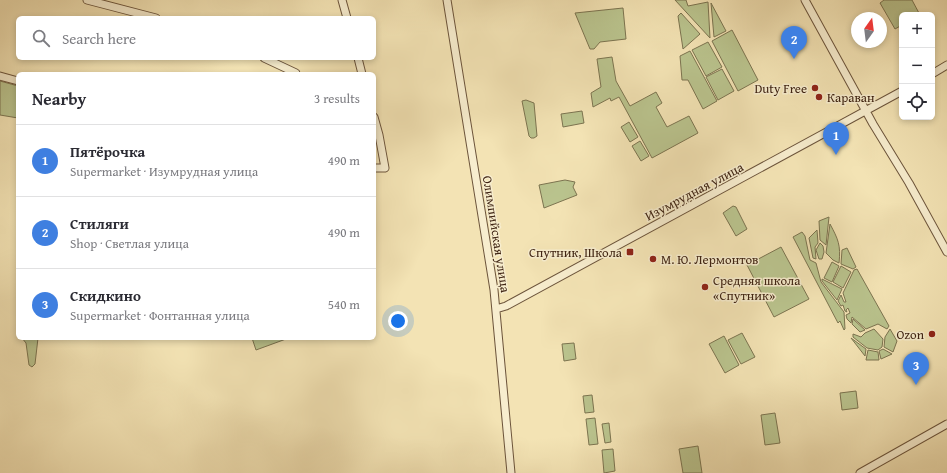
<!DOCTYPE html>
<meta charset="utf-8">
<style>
:root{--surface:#fff;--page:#f7f7f7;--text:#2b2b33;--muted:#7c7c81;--line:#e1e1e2;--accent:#b45309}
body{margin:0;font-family:"Gentium Book Plus",serif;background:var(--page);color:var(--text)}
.controls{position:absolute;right:12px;top:12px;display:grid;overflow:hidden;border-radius:6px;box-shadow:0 2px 6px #0003}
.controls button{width:36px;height:36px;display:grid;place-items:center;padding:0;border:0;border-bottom:1px solid var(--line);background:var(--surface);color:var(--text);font:20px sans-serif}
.compass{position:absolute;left:851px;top:12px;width:36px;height:36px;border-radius:50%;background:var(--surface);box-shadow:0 2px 6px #0003;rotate:14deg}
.you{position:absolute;left:398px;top:321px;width:14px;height:14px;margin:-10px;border:3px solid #fff;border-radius:50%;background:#1a73e8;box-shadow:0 0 0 6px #1a73e833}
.badge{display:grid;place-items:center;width:26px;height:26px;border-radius:50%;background:var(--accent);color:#fff;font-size:13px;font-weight:700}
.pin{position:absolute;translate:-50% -33px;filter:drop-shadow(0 1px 2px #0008)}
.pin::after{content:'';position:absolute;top:21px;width:14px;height:12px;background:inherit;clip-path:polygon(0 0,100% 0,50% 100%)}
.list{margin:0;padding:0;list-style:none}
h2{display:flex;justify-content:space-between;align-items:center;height:52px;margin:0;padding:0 16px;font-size:17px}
h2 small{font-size:13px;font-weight:400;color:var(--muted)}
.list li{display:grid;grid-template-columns:26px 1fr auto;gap:12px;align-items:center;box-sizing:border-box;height:72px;padding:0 16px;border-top:1px solid var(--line)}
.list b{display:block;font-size:15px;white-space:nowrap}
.list p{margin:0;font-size:13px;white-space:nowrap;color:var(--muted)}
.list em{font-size:13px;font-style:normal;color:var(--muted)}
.icon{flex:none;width:22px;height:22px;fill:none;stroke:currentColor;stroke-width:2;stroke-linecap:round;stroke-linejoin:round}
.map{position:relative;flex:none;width:947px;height:473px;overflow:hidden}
.search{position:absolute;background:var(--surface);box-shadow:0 2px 6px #0003;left:16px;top:16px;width:360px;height:44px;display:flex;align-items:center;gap:10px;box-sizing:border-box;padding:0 14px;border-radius:6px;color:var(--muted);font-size:15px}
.panel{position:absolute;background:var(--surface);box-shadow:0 2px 6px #0003;left:16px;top:72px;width:360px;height:268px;border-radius:6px}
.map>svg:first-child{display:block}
.green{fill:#bac48e;stroke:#7c7450}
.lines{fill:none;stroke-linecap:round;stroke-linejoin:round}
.minor-casing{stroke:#6c543b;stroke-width:9}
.minor{stroke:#f7edce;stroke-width:7}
.poi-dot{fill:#8f2418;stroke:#f7edce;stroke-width:1.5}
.labels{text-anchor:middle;stroke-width:3;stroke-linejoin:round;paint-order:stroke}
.poi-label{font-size:13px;fill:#3f2413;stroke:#f7edce;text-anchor:end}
.street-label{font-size:13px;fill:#3f2413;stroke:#f7edce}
</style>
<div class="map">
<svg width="947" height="473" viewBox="0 0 947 473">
<rect width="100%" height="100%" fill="#f3e3b4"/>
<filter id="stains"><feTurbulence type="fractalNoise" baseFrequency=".005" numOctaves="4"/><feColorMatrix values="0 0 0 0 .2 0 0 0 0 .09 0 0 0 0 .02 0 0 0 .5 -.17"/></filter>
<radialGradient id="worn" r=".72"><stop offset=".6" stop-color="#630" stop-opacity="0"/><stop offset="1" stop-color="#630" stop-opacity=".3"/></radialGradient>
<!-- green -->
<path class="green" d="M 675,0 L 686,0 L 688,6 L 708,2 L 710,38 Z
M 884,0 L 912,0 L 920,15 L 902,15 L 902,25 L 895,29 L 880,3 Z
M 711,3 L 726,31 L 714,37 Z
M 623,8 L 626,39 L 600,42 L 594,49 L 590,49 L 575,13 Z
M 681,13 L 700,34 L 683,49 L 678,16 Z
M 732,30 L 758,80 L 738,91 L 712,41 Z
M 708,42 L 722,67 L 706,76 L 692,50 Z
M 690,51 L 717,101 L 703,109 L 688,80 L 682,80 L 680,56 Z
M 612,57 L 616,81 L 630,106 L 656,92 L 662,103 L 656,107 L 667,127 L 689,116 L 698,133 L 652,158 L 619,97 L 611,101 L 610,98 L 593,107 L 591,93 L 601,87 L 597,59 Z
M 722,69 L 734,91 L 718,100 L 706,77 Z
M 0,81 L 18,86 L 18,118 L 0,115 Z
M 526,100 L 534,103 L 537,136 L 534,138 L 531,138 L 529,136 L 522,101 Z
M 582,111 L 584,123 L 563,127 L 561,114 Z
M 629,122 L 638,137 L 630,142 L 621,127 Z
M 640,141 L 649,156 L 641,161 L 632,146 Z
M 565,180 L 575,182 L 573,187 L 577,195 L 544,208 L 539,185 Z
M 733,206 L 736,207 L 747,229 L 736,236 L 723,213 Z
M 829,217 L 826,245 L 820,240 L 819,221 Z
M 830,224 C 838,239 841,245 839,263 L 833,260 L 826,253 Z
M 817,230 L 818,243 L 815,247 L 816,259 L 813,258 L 809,238 Z
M 802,232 L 805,236 L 810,260 L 816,263 L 821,282 L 844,312 L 845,329 L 844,330 L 840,321 L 838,323 L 793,237 Z
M 820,243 L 823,246 L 824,252 L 822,259 L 819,259 L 816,250 Z
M 781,247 L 809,299 L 774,317 L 747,265 Z
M 847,248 L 856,267 L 853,269 L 841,264 L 842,250 Z
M 832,262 L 839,266 L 832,282 L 824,278 Z
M 841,266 L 851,272 L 843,288 L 833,282 Z
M 857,269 L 889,326 L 887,329 L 878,324 L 866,329 L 852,317 L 851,323 L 847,319 L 846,315 L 850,313 L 848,308 L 846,310 L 847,312 L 845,311 L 843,305 L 841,306 L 838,301 L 841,295 L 844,302 L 846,302 L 843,293 L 854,270 Z
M 822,279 L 842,289 L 837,300 L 822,281 Z
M 853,319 L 865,330 L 860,332 L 852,324 Z
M 874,329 L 883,339 L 882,347 L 878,350 L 867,348 L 853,337 L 853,334 L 861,337 L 865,333 Z
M 890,329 L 897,341 L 893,352 L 884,347 L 885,337 Z
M 742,333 L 755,357 L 741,364 L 728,340 Z
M 724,336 L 739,365 L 725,373 L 709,344 Z
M 22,338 L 38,338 L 35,364 L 32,367 L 29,365 L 26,343 Z
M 252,338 L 286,338 L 286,339 L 256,350 Z
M 851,338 L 866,349 L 865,356 Z
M 574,343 L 576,359 L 564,361 L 562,344 Z
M 883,349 L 892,354 L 881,359 L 879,351 Z
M 868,350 L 878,352 L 879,360 L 866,360 Z
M 856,391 L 858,408 L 842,410 L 840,393 Z
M 592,395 L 594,412 L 585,413 L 583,396 Z
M 775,413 L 780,443 L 765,445 L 761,415 Z
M 595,418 L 598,444 L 589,445 L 586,419 Z
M 609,423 L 611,442 L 605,443 L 602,424 Z
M 698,446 L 702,473 L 683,473 L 679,449 Z
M 613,449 L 615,471 L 604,473 L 602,450 Z"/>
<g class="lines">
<!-- minor casing -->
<g class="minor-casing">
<path id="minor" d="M 87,0 L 156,18
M 342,0 L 347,18
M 447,0 L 494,290 L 511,473
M 805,0 L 873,124 L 909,183 L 947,252
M 264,58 L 296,73 L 296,74
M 358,58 L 362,74
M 932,74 L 947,65
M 0,76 L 18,81
M 374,117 L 379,135 L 385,168 L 374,168
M 496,309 L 506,306 L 902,91
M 860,473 L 947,424"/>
</g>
<!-- minor -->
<use href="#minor" class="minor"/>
</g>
<!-- markers -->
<g class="poi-dot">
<circle cx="815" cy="88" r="4"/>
<circle cx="819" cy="97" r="4"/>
<rect x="626" y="248" width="8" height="8" rx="2"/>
<circle cx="653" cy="259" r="4"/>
<circle cx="705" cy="287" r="4"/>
<circle cx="932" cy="334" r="4"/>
</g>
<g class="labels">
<!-- poi labels -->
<g class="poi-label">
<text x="807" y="93">Duty Free</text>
<text x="827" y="102" text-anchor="start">Караван</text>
<text x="622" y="257">Спутник, Школа</text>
<text x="661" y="264" text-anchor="start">М. Ю. Лермонтов</text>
<text x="713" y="285" text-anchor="start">Средняя школа<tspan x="713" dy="15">«Спутник»</tspan></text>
<text x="924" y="339">Ozon</text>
</g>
<!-- street labels -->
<g class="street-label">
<text transform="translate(694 191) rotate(-28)" y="5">Изумрудная улица</text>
<text transform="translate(497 234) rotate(81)" y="5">Олимпийская улица</text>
</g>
</g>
<rect width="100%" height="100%" filter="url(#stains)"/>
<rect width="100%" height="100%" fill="url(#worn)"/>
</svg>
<div class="controls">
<button>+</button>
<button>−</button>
<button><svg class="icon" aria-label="locate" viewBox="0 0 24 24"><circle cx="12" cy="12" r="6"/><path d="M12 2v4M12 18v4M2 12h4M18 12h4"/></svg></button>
</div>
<svg class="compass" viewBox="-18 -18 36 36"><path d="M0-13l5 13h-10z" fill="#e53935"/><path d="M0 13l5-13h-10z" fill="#7c7c81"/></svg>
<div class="you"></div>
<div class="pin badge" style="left:836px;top:155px;background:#3f7fe0">1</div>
<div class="pin badge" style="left:794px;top:59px;background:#3f7fe0">2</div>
<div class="pin badge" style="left:916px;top:385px;background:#3f7fe0">3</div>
<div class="search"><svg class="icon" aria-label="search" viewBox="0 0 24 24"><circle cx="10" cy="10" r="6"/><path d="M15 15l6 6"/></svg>Search here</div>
<section class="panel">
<h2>Nearby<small>3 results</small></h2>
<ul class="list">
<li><span class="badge" style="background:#3f7fe0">1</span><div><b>Пятёрочка</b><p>Supermarket · Изумрудная улица</p></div><em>490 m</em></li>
<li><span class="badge" style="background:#3f7fe0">2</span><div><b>Стиляги</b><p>Shop · Светлая улица</p></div><em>490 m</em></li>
<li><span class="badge" style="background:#3f7fe0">3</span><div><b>Скидкино</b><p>Supermarket · Фонтанная улица</p></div><em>540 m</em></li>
</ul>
</section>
</div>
